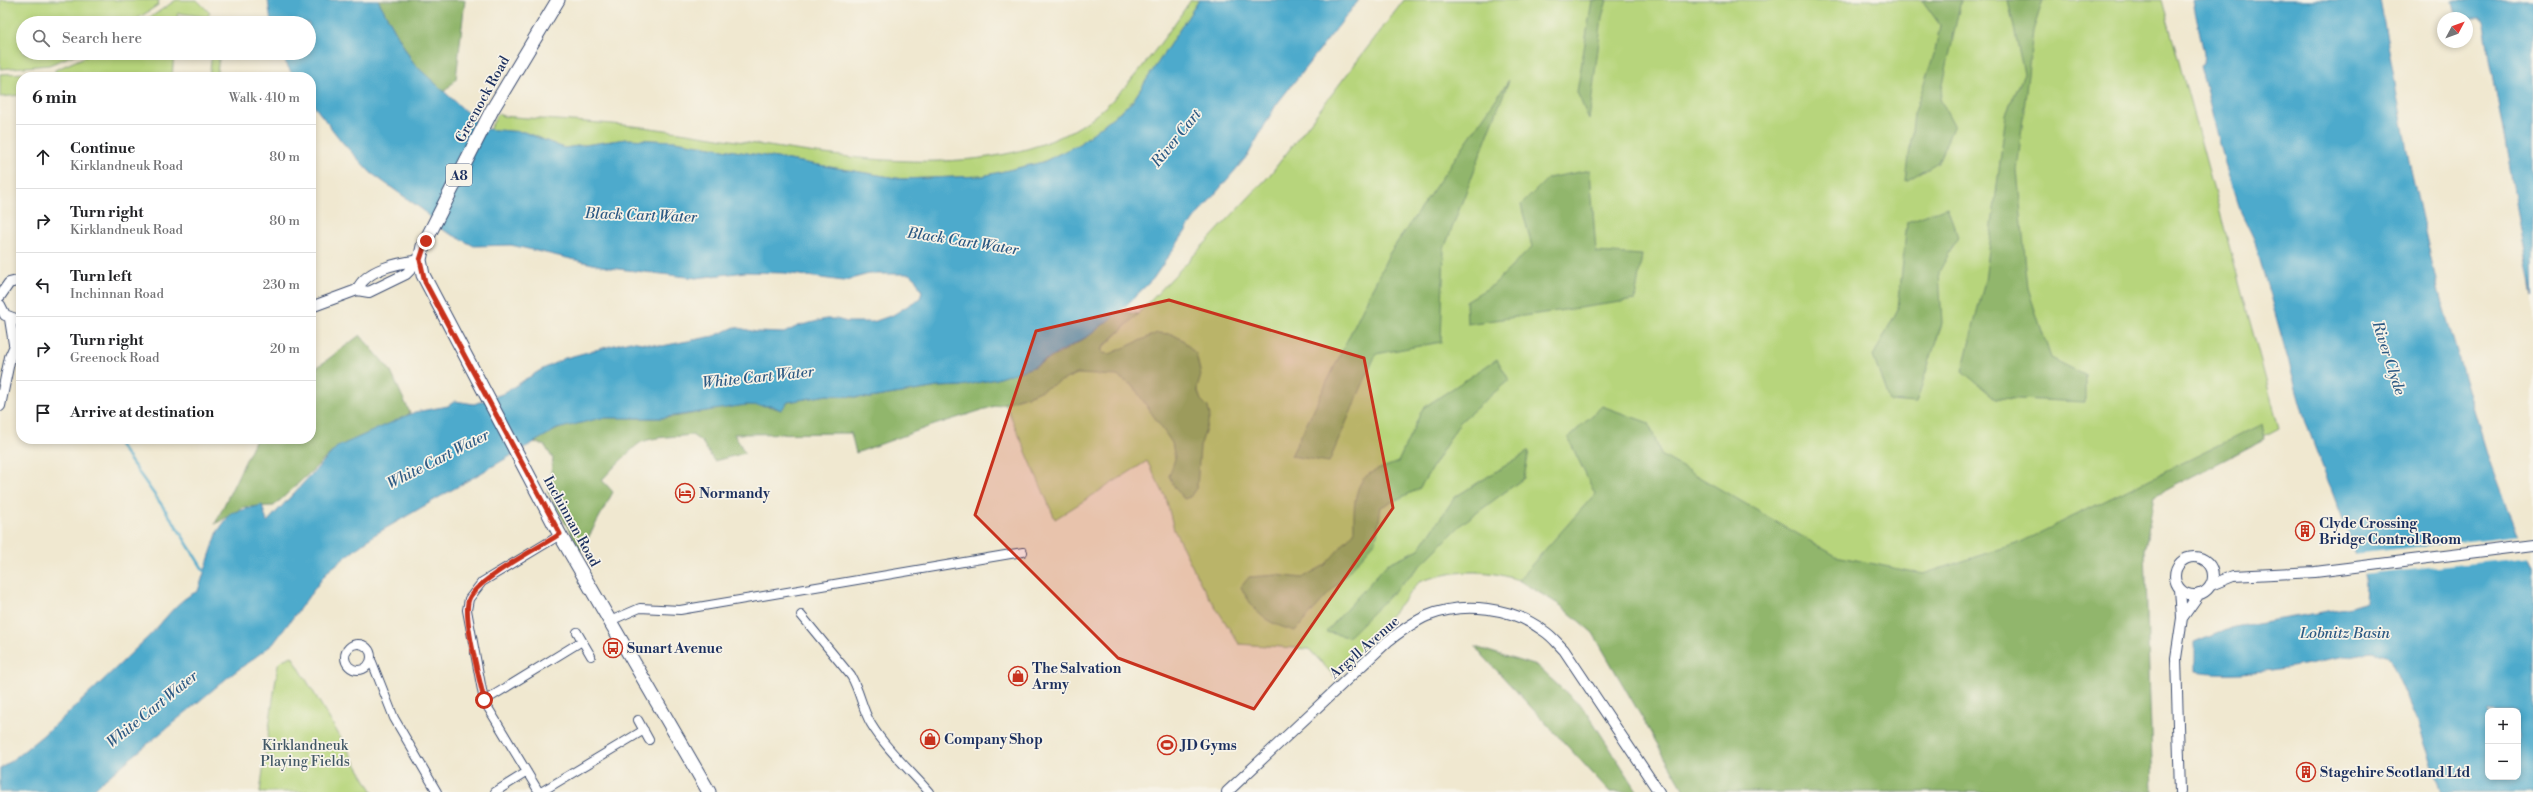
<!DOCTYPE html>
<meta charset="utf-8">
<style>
:root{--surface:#fff;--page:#f6f6f6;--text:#202124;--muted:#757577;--line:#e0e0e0}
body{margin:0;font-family:"Libre Bodoni",serif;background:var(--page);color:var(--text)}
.controls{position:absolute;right:12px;bottom:12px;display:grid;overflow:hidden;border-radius:8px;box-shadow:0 2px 6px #0003}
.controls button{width:36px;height:36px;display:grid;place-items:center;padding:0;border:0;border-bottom:1px solid var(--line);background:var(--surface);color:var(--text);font:20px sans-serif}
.compass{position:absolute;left:2437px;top:12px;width:36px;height:36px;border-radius:50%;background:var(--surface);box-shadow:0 2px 6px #0003;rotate:49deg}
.stop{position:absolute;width:12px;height:12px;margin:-9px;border:3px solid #c8321e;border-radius:50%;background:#fff}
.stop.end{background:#c8321e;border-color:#fff;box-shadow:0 1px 4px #0008}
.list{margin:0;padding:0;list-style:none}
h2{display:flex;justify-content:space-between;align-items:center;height:52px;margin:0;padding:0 16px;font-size:17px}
h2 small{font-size:13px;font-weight:400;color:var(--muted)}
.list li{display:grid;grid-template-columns:26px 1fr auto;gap:12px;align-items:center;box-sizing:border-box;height:64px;padding:0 16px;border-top:1px solid var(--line)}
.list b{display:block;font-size:15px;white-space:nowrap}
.list p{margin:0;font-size:13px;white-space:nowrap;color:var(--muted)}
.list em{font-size:13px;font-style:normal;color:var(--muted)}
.icon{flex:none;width:22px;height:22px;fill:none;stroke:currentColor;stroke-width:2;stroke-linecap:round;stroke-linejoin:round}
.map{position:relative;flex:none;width:2533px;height:792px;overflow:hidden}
.search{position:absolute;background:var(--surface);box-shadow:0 2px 6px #0003;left:16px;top:16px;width:300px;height:44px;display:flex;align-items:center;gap:10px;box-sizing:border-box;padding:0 14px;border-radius:22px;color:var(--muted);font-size:15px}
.panel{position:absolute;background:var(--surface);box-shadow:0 2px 6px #0003;left:16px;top:72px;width:300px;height:372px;border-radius:16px}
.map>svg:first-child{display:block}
.green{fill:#b7d57c;stroke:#69826d}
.forest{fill:#91b66c;stroke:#567265}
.water{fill:#4eaacc;stroke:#346c95;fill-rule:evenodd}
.pier{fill:#f0e8d0}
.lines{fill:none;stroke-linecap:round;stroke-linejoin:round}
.stream{stroke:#4eaacc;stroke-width:2.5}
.minor-casing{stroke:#3b4b6f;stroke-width:10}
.tertiary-casing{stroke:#3b4b6f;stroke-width:12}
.primary-casing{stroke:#3b4b6f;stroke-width:15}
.minor{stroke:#fff;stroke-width:8}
.tertiary{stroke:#fff;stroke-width:10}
.primary{stroke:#fff;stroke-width:13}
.route{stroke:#c8321e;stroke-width:5}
.marked{fill:#c8321e;fill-opacity:0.2;stroke:#c8321e;stroke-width:3;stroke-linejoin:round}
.labels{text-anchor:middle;stroke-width:3.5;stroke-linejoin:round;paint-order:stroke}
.shield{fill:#f7f3e8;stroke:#5d6a87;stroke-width:1}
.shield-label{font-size:13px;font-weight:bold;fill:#1b2f5e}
.street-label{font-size:14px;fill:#1b2f5e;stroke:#f7f3e8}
.poi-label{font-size:14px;font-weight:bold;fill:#1b2f5e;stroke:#f7f3e8;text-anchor:start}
.park-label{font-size:14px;fill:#425866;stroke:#f7f3e8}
.water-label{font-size:15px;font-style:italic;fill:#2d5a84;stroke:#f7f3e8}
</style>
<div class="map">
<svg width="2533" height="792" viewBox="0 0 2533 792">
<rect width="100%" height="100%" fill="#f7f3e8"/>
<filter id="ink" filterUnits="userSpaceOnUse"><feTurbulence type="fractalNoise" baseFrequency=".025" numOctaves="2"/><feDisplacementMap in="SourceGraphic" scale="8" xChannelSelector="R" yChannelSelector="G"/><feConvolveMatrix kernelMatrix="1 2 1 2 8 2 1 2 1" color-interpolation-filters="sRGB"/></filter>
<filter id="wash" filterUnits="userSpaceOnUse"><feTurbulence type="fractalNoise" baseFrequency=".012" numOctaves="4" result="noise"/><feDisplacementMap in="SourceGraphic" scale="16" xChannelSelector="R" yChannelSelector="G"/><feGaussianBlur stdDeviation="0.9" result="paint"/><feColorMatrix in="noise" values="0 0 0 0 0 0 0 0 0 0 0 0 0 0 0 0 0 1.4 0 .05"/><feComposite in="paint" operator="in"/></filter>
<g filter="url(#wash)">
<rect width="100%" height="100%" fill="#f0e8d0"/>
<!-- green -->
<path class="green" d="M 0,0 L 159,0 L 158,5 L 131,23 L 23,23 L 23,53 L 78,53 L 49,65 L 0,69 Z
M 176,0 L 197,0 L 210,13 L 207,17 L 178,13 L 177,17 L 186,18 L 183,23 L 142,23 Z
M 1191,0 L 1199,0 L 1132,102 L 1079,144 L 1043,162 L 983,176 L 902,179 L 675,141 L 626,139 L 564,148 L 524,132 L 489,130 L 498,114 L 503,116 C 557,121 612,122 665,130 C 786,146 960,191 1072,131 C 1120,105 1160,44 1191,0 Z
M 1404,0 L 2162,0 L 2279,428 L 1920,623 L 1560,605 C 1547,597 1533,586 1518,580 C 1485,568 1452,570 1419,582 L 1337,679 L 1309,649 L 1239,644 L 1201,584 L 1174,530 L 1166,498 L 1147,461 L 1055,519 L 1005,403 L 1033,394 L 1102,349 L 1138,314 L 1269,176 Z
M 94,53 L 174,53 L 172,77 L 37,77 L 55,74 L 55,70 Z
M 212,53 L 222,53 L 219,59 L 216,77 L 209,77 Z
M 30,73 L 32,77 L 21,77 L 21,95 L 0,97 L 0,74 Z
M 292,656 L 373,792 L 260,792 L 278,664 L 282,660 Z"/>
<!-- forest -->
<path class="forest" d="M 378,0 L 465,0 L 456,79 L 444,92 L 413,63 Z
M 1592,0 L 1607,0 L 1602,17 L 1589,120 L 1577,92 Z
M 1922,0 L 1961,0 L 1940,99 L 1954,125 L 1938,162 L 1906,181 L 1914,114 L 1935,51 L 1940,25 Z
M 2008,0 L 2043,0 L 2033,31 L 2017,170 L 2028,289 L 2051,358 L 2085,375 L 2085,402 L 1995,398 L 1962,371 L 1985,281 L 2006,114 L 2024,74 Z
M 1509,80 L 1444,249 L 1441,342 L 1376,354 L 1329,462 L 1291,456 L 1389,254 Z
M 1590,170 L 1596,252 L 1642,255 L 1635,300 L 1467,324 L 1466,301 L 1493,285 L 1532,247 L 1521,205 L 1548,178 Z
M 1947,207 L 1958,237 L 1939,272 L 1942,323 L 1916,403 L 1889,401 L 1873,356 L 1898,309 L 1907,222 Z
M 1119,311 L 1138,314 L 1102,348 L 1102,353 L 1110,354 L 1157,333 L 1172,334 L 1183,340 L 1196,354 L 1201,375 L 1197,389 L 1201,400 L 1208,407 L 1210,416 L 1200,447 L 1197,487 L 1190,497 L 1184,499 L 1175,488 L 1169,476 L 1175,459 L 1172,443 L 1133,386 L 1117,376 L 1077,374 L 1033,394 L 928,427 L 856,453 L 851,433 L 734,434 L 745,453 L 714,461 L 702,442 L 692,435 C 676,437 657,436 642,442 C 637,443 607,474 602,480 L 613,492 L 581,551 L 548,492 L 553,459 L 545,446 L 534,442 C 549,433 564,425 581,421 C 608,415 633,419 660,418 C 699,417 743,395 781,410 L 788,402 L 827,395 L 870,398 L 938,387 L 962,386 L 996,379 L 1033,367 L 1059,354 L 1090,335 Z
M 360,335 L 390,370 L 410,413 L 395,423 L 331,453 L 274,506 L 244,507 L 215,524 L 256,439 L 311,439 L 311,372 Z
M 1497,359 L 1509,380 L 1460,422 L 1419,489 L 1381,507 L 1376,541 L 1295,631 C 1264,622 1256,615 1241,587 L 1249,577 L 1277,575 L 1302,578 L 1325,565 L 1354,532 C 1354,515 1352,485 1369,474 C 1377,469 1389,466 1398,462 L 1423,408 Z
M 1602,406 L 1649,423 L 1661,455 L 1836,556 L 1923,574 L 2021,542 L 2262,424 L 2265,439 L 2154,496 L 2145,549 L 2153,792 L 1685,792 L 1593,633 L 1560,605 L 1518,580 L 1595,494 L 1568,438 Z
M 1529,451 L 1524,478 L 1463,523 L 1348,637 L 1326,632 L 1387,564 L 1419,549 L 1455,497 Z
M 1475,647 L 1537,666 L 1586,711 L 1638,792 L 1610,792 Z"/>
<!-- water -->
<path class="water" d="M 268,0 L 378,0 L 413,63 L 485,129 L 524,132 L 564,148 L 626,139 L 675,141 L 902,179 L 983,176 L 1043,162 L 1079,144 L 1132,102 L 1199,0 L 1359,0 L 1276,105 L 1248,155 L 1194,219 L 1153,279 L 1119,312 L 1090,335 L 1033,367 L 996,379 L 962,386 L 938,387 L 870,398 L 827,395 L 788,402 L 781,410 L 772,406 L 746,405 L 661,418 L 601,418 L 557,429 L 374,535 L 328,571 L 273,644 L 227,678 L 90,792 L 0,792 L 0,769 C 53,731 100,683 147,638 C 164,622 176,600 198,591 L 218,531 L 231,513 L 262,505 L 267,522 L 337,447 L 415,412 L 448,406 L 455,401 L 474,404 L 502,394 L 539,371 L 565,358 L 603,348 L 630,341 L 662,346 L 714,336 L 735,327 L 756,332 L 784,333 L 798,326 L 826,319 L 836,319 L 847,322 L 873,322 L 893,315 L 920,298 L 922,292 L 915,278 L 910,274 L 869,274 L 843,281 L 785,273 L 745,272 L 696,278 L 610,268 L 511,245 L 474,246 L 439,228 L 423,210 L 371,173 L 342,142 L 311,102 L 311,77 L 294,77 L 280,53 L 309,53 L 309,23 L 271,23 Z
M 2193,0 L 2380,0 L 2409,161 L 2438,289 L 2489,460 L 2516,532 L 2533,565 L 2533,792 L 2442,792 L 2419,726 L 2389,657 L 2372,652 C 2317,661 2250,680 2195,671 L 2195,643 L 2234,627 L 2352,607 L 2365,602 L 2366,581 L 2306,423 L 2254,239 L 2238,206 L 2227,171 L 2200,66 L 2203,64 L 2204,54 ZM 2488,711 L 2518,711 L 2518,777 L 2488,777 Z
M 2453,0 L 2533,0 L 2533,297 L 2484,25 L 2481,18 L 2461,18 L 2456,13 Z"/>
<!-- pier -->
<path class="pier" d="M 2520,535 L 2532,557 L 2362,575 L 2354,554 Z"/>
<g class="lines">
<!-- stream -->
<path class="stream" d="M 115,439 L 173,521 L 204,571"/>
</g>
</g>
<g filter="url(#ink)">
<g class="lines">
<!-- minor casing -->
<g class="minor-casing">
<path id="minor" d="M 801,615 L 851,676 C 860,691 862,709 871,724 C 886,749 910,770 929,792
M 610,621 L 640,608 L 680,610 L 1023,552
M 577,632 L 591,656
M345 657a13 13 0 1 1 26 0a13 13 0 1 1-26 0Z
M 372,662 L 394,718 L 437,792
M 484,701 L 582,641
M 638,720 L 649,740
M 495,792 L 527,772
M 539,792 L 484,701 L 467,610 L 469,599 L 482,582 L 560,535
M 541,792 L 644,730"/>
</g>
<!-- tertiary casing -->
<g class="tertiary-casing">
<path id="tertiary" d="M 357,290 C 366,269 398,263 420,260
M 0,296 L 9,283 L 21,280
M 0,305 L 5,315 L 21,321
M 311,307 L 357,290 L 369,292 L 406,274 L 420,260
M 10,319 L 14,344
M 0,406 L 10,357 L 21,332
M2175 576a19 19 0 1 1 38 0a19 19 0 1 1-38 0Z
M 2211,585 L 2233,576 L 2315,572 L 2533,545
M 2182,618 L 2199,594
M 1227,792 L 1388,641 C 1400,632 1413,622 1427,616 C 1464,601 1512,607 1544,631 C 1552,636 1558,644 1564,650 L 1659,792
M 2180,792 L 2176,658 L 2182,618 L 2180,589"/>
</g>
<!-- primary casing -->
<g class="primary-casing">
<path id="primary" d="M 558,0 L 492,110 L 423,246 L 420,260 L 423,275 L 560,535 L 709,792"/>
</g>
<!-- minor -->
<use href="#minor" class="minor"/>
<!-- tertiary -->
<use href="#tertiary" class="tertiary"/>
<!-- primary -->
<use href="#primary" class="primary"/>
</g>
</g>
<g class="lines" filter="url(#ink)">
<!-- route -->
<path class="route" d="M 426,241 L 420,260 L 425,282 L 560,534 C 540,547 477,579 469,599 C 462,616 480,680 484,700"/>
</g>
<!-- marked area -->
<path class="marked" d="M 1169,300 L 1364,358 L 1393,508 L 1254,709 L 1118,658 L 975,515 L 1036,331 Z"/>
<!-- icons -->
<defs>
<g id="hotel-ring" transform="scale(1)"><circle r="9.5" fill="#f7f3e8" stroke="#c8321e" stroke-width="1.5"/><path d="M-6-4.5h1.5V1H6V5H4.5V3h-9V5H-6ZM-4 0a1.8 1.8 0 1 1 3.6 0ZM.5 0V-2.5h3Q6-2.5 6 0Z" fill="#c8321e"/></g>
<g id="building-ring" transform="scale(1)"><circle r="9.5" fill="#f7f3e8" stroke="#c8321e" stroke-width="1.5"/><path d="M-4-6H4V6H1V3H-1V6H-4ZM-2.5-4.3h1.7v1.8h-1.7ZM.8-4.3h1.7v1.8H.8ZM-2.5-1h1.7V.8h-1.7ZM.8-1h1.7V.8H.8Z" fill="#c8321e"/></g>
<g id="bus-ring" transform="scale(1)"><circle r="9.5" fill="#f7f3e8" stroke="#c8321e" stroke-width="1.5"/><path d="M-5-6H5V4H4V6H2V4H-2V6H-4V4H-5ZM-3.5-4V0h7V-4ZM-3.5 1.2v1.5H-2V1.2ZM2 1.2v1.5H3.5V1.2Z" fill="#c8321e"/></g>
<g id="shop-ring" transform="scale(1)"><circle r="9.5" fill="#f7f3e8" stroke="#c8321e" stroke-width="1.5"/><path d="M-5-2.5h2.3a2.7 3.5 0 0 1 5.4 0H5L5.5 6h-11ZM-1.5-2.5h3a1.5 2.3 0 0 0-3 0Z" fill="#c8321e"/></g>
<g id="stadium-ring" transform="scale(1)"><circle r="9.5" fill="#f7f3e8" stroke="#c8321e" stroke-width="1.5"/><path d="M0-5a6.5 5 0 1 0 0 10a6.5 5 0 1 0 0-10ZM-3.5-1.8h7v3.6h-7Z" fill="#c8321e"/></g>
</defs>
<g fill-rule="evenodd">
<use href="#hotel-ring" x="685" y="493"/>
<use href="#building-ring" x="2305" y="531"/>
<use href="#bus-ring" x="613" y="648"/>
<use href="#shop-ring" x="1018" y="676"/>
<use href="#shop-ring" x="930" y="739"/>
<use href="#stadium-ring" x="1167" y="745"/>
<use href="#building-ring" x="2306" y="772"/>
</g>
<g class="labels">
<!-- shield labels -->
<rect class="shield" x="446" y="164" width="26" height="22" rx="3"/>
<g class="shield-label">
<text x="459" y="180">A8</text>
</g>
<!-- street labels -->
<g class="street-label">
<text transform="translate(482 99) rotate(-61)" y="5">Greenock Road</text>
<text transform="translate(572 521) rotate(61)" y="5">Inchinnan Road</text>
<text transform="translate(1364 647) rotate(-41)" y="5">Argyll Avenue</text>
</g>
<!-- poi labels -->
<g class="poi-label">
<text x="699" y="498">Normandy</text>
<text x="2319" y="528">Clyde Crossing<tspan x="2319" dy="16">Bridge Control Room</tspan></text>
<text x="627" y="653">Sunart Avenue</text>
<text x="1032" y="673">The Salvation<tspan x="1032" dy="16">Army</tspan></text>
<text x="944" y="744">Company Shop</text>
<text x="1181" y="750">JD Gyms</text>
<text x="2320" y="777">Stagehire Scotland Ltd</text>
</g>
<!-- park labels -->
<g class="park-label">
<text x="305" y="750">Kirklandneuk<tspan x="305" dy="16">Playing Fields</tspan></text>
</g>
<!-- water labels -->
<g class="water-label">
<text transform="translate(1176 138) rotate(-51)" y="5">River Cart</text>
<text transform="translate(641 215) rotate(2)" y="5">Black Cart Water</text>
<text transform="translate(963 241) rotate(9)" y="5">Black Cart Water</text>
<text transform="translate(2389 358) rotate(72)" y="5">River Clyde</text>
<text transform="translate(758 377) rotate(-6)" y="5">White Cart Water</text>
<text transform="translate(438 459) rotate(-27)" y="5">White Cart Water</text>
<text x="2345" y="638">Lobnitz Basin</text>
<text transform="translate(152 709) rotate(-39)" y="5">White Cart Water</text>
</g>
</g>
</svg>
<div class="controls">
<button>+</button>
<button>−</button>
</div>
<svg class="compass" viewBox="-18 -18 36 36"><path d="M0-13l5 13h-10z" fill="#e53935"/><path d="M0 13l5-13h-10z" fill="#757577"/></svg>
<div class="stop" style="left:484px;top:700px"></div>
<div class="stop end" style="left:426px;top:241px"></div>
<div class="search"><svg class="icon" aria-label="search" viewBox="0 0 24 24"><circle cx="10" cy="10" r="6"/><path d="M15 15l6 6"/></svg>Search here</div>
<section class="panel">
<h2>6 min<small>Walk · 410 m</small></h2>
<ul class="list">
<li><svg class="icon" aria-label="ahead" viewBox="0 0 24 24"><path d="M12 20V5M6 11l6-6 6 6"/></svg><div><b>Continue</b><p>Kirklandneuk Road</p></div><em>80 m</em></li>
<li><svg class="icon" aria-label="right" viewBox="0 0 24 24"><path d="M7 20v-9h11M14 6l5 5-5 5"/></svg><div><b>Turn right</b><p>Kirklandneuk Road</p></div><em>80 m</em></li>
<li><svg class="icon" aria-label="left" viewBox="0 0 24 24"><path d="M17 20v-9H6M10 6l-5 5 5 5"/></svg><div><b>Turn left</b><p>Inchinnan Road</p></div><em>230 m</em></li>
<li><svg class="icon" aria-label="right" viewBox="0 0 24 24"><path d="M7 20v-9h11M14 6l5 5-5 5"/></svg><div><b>Turn right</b><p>Greenock Road</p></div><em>20 m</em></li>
<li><svg class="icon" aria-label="arrive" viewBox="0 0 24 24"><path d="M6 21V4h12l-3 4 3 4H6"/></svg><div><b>Arrive at destination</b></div></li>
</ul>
</section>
</div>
